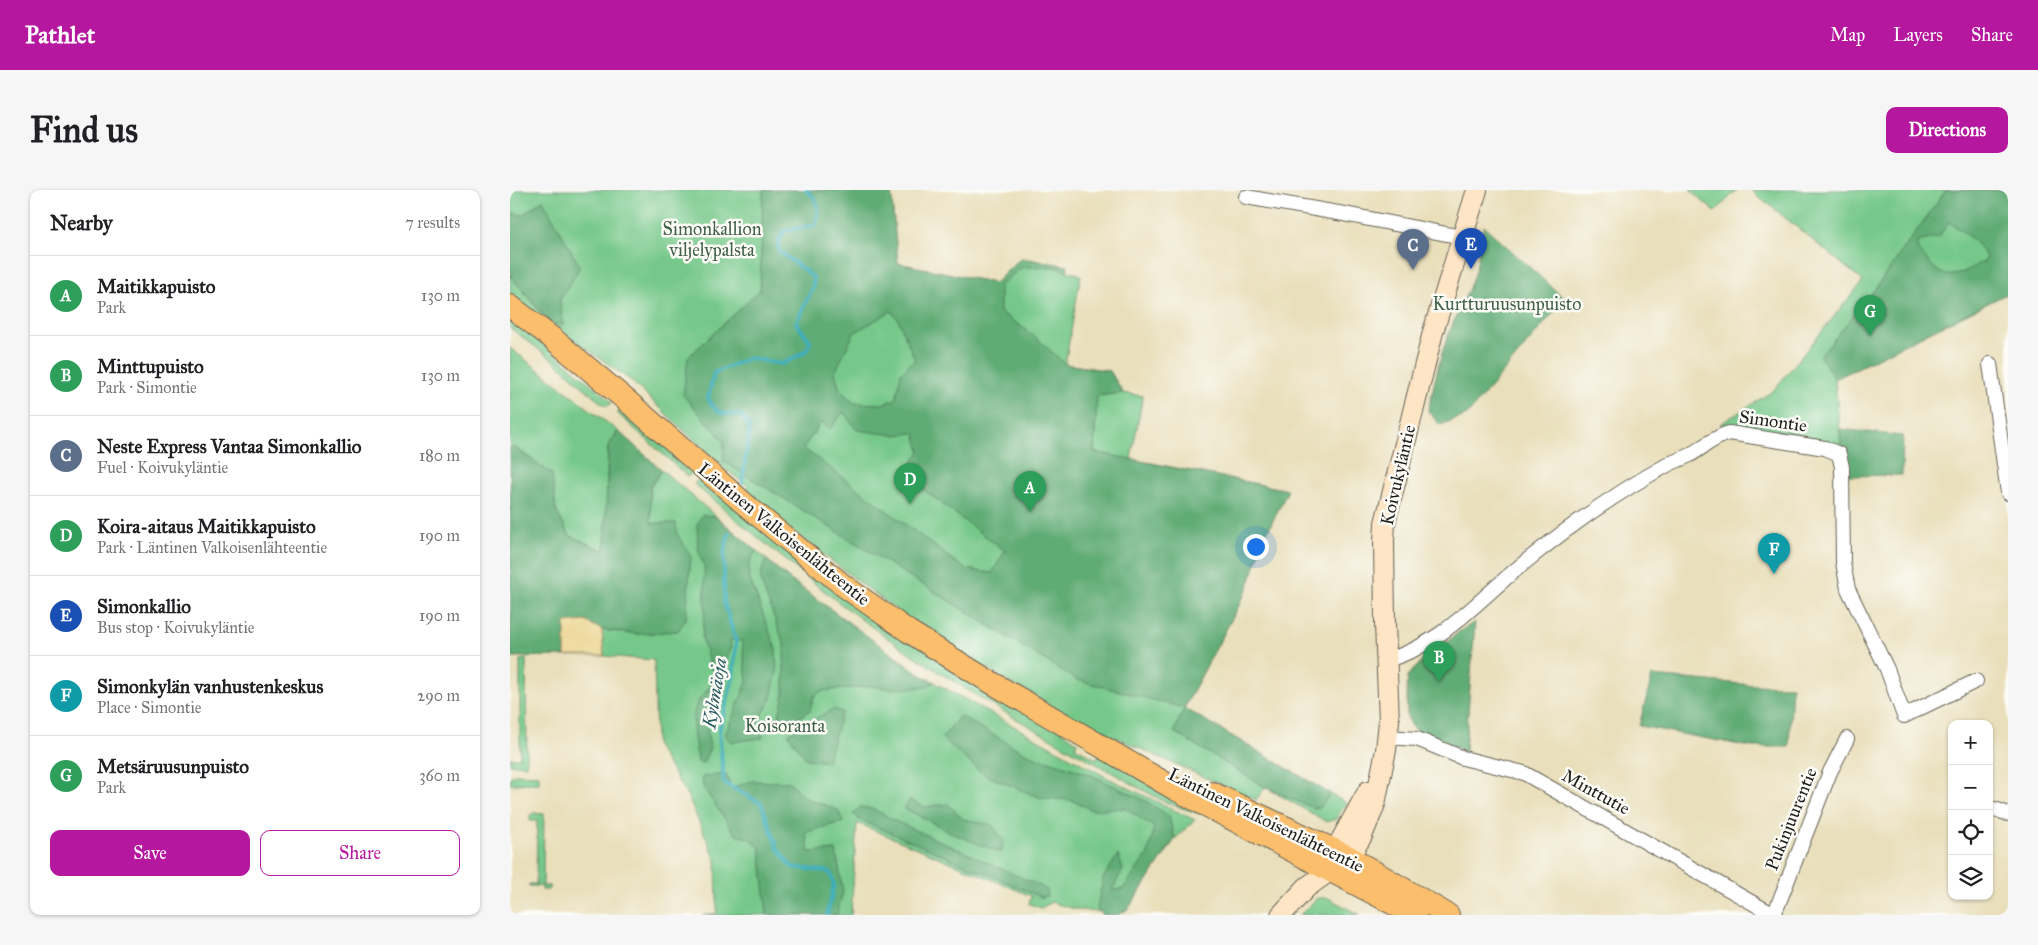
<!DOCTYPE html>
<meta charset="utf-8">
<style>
:root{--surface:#fff;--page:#f6f6f6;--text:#202124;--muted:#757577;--line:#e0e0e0;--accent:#b5179e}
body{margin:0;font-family:"IM FELL Great Primer",serif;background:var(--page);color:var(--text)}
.controls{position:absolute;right:15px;bottom:15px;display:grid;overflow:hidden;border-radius:10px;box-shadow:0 1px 4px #0004}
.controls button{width:45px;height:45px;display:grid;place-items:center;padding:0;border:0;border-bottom:1px solid var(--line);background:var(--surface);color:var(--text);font:25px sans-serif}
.you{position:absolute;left:745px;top:356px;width:18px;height:18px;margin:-12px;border:4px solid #fff;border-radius:50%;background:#1a73e8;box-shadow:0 0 0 8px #1a73e833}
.badge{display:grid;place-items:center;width:32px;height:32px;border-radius:50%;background:var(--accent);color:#fff;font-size:16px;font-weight:700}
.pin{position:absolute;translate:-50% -41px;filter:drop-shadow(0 1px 2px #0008)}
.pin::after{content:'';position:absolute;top:26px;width:18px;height:15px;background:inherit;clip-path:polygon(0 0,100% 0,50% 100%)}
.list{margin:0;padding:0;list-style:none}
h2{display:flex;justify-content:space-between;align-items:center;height:65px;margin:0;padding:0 20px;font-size:21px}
h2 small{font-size:16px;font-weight:400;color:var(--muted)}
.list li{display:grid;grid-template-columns:32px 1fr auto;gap:15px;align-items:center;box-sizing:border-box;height:80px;padding:0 20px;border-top:1px solid var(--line)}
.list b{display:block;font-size:19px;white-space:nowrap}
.list p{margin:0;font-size:16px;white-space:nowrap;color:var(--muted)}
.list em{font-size:16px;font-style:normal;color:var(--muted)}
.actions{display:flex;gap:10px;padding:15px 20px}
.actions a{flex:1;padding:11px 0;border:1px solid var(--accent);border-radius:10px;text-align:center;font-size:18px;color:var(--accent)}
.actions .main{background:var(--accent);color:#fff}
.icon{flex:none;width:28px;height:28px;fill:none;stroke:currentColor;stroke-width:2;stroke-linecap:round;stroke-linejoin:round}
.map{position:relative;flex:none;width:1498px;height:725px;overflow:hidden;border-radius:10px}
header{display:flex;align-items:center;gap:30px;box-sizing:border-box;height:70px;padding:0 25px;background:var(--accent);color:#fff}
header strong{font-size:24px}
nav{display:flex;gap:28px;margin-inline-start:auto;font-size:18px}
.intro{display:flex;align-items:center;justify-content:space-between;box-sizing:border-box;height:120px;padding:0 30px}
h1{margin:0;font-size:35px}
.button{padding:12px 22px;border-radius:10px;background:var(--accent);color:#fff;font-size:18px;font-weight:700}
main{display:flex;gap:30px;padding:0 30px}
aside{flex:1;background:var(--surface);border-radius:10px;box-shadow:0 1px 4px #0004}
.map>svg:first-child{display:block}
.green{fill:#76c88a;stroke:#497253}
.forest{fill:#60ac76;stroke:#3e6449;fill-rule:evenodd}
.sand{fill:#eeda9e;stroke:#857b5d}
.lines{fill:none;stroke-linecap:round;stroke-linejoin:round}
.stream{stroke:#3eaeb9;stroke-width:4}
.street-casing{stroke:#646054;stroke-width:16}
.secondary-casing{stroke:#646054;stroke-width:22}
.primary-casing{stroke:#646054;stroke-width:24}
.street{stroke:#fff;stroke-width:14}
.secondary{stroke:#fde5c5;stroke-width:20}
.primary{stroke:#fabe6d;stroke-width:22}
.labels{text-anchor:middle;stroke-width:5;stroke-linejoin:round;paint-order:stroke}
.park-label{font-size:18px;fill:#406148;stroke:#fdfcf7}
.street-label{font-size:18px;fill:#1c1c1c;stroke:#fdfcf7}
.water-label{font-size:19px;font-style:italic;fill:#2b5e63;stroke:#fdfcf7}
</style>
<header>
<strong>Pathlet</strong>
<nav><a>Map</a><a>Layers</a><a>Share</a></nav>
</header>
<div class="intro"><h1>Find us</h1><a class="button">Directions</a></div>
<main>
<aside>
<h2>Nearby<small>7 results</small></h2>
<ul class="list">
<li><span class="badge" style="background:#2e9e5b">A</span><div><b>Maitikkapuisto</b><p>Park</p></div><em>130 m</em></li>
<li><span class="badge" style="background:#2e9e5b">B</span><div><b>Minttupuisto</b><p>Park · Simontie</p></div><em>130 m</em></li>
<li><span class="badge" style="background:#5c6f8a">C</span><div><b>Neste Express Vantaa Simonkallio</b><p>Fuel · Koivukyläntie</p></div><em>180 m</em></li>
<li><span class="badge" style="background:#2e9e5b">D</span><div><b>Koira-aitaus Maitikkapuisto</b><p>Park · Läntinen Valkoisenlähteentie</p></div><em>190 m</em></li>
<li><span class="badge" style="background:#1a4fb4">E</span><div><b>Simonkallio</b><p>Bus stop · Koivukyläntie</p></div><em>190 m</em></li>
<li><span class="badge" style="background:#0f9aa8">F</span><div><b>Simonkylän vanhustenkeskus</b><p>Place · Simontie</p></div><em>290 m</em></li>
<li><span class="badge" style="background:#2e9e5b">G</span><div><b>Metsäruusunpuisto</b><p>Park</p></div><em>360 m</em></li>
</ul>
<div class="actions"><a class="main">Save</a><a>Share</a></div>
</aside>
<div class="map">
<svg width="1498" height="725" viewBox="0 0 1498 725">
<rect width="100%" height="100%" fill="#fdfcf7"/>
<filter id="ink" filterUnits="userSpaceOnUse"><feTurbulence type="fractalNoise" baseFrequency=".02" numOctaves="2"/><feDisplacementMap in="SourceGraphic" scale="10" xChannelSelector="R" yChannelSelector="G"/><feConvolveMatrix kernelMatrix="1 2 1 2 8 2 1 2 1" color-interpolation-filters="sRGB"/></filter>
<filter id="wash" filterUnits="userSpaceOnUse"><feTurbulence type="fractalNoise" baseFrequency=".0096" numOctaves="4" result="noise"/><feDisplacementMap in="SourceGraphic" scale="20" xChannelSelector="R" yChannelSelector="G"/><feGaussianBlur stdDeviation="1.12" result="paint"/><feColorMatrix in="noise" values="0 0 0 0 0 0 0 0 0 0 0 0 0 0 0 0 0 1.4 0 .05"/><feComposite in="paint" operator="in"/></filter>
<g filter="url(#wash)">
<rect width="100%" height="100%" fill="#e9dfbb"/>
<!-- green -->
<path class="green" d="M 0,0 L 381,0 L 387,73 L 485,93 L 511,68 L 558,76 L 557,81 L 571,85 L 555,174 L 600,181 L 613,203 L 633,206 L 621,269 L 778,300 L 756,344 L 736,402 L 674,518 L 836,613 L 826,629 L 817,632 L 755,597 L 746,610 L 568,531 L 500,493 L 398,429 L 235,305 L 238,296 L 214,278 L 119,189 L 0,104 L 0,85 L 39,133 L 33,10 L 12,26 L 0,23 Z
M 1180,0 L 1227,0 L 1205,22 Z
M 1241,0 L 1498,0 L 1498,103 L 1325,189 L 1331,256 L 1210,234 L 1263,201 L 1353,91 Z
M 0,126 L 101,211 L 101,214 L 97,216 L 90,212 L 43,170 L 0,138 Z
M 0,158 L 108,241 L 98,257 L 95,361 L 60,346 L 46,321 L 42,284 L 4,257 L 0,258 Z
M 111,220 L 184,280 L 178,287 L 107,223 Z
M 152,280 L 278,388 L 409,484 L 600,589 L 685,630 L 665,649 L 618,719 C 594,725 565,721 542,712 L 531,718 L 519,714 L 521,706 L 347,633 L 341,725 L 193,725 L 207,723 L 206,670 L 177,605 L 146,556 L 144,470 L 94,466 L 92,440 L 127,444 L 143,443 L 140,297 Z
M 191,286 L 567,552 L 565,557 L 586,569 L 589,564 L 690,624 L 671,618 L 651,610 C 551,554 448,500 355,432 C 296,389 240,341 184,294 Z
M 16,469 L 17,571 L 16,575 L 0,574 L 0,568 L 10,568 L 10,470 Z
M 6,584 L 29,585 L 29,593 L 0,594 L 0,587 Z
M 24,623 L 34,624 L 33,696 L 40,696 L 38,700 L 32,700 L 32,696 L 19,696 L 19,694 L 26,694 L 27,631 L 20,631 L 20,625 Z
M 807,708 L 818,708 L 850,725 L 790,725 Z"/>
<!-- forest -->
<path class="forest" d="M 253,0 L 381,0 L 388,73 L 485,93 L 511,68 L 558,76 L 557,81 L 545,77 L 512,77 L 490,95 L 490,122 L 522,144 L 555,174 L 600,181 L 613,203 L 587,206 L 584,262 L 778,300 L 756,344 L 736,402 L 674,518 L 821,604 L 809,618 L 803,618 L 755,597 L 664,542 L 674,518 L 567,490 L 213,271 L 214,251 L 173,205 L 178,167 L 250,100 ZM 381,121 L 388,129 L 405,170 L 391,183 L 386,209 L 372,214 L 344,213 L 329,198 L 325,182 L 344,143 ZM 333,222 L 347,240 L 384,245 L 405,243 L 410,261 L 394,285 L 495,361 L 482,383 L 455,379 L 293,258 L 311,233 L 320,239 Z
M 1436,0 L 1498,0 L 1498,103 L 1325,189 L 1310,166 L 1365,99 ZM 1439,32 C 1453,42 1468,51 1476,67 L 1474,72 C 1468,73 1465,76 1460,79 C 1439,90 1430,86 1416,69 C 1411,64 1406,59 1407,52 L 1429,47 Z
M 33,10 L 70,77 L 50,110 L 53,135 L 40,133 L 0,85 L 0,23 L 12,25 Z
M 974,36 L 1055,109 L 957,225 L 930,235 L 918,221 C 923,200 927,178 934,157 C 942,131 957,108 965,81 C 969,67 970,51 974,36 Z
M 1330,239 L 1393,246 L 1392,285 L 1338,286 L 1339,275 L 1331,256 Z
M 108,241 L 152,280 L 140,297 L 141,333 L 166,333 L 167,344 L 181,366 L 176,429 L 168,441 L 127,444 L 92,440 L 75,431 L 55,433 L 55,466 L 1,467 L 0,258 L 3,257 L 42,284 L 46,321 L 60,346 L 95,361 L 98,257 Z
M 192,325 L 205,326 L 246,360 L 239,374 L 239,387 L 266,459 L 267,481 L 260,512 L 246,535 L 252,543 L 253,548 L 221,552 L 215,545 L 237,492 L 232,451 L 220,450 L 221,457 L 216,470 L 215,488 L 196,532 L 200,558 L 193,573 L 188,572 C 186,554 179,533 186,516 C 190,506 207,491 207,482 L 201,479 L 192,448 L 195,419 L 194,375 L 188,359 L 187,335 Z
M 256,369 L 278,388 L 409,484 L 425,492 L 416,497 L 384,499 L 361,496 L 312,501 L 304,506 L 300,520 L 278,535 L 269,538 L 267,535 L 274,504 L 274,454 L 251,392 L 251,383 Z
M 965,432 L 955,562 L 904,539 L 897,527 L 897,499 L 898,486 L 907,476 L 950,441 Z
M 1142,486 L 1244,495 L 1282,496 L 1279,557 L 1241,557 L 1129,536 Z
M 323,519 L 332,522 L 317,572 L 296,569 L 278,544 Z
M 450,526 L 517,564 L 579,584 L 636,611 L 659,626 L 665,649 L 618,719 L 608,725 L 593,725 L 587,718 L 593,688 L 608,665 L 613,680 L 602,700 L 613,699 L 638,664 L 644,637 L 615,618 L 582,620 L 561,610 L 531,608 L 473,584 L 432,548 Z
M 216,584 L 221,598 L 242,591 L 280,592 L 293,607 L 328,620 L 333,632 L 296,642 L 299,662 L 326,660 L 333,702 L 327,725 L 257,725 L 250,658 L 240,649 L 225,644 L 193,597 L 192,587 Z
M 400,610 L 413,617 L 438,614 L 453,629 L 482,635 L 494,650 L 491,663 L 446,645 L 394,618 Z
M 350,617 L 364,619 L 383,630 L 530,696 L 538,701 L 537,706 L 533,708 L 348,629 L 343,624 Z"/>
<!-- sand -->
<path class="sand" d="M 75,431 L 92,440 L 94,466 L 55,466 L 55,433 Z"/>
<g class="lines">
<!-- stream -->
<path class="stream" d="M 232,293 L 240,238 L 231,225 C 212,223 207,226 198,208 L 204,183 L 239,168 L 272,174 L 288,166 L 298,159 L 300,151 L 286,133 L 303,97 L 303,87 L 269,61 L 268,52 L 274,41 L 305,35 C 311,20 309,10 296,0
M 219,343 L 214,363 L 214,412 L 226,452 L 223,487 L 209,541 L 214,593 L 251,613 L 268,659 L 282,677 L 320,682 L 324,694 L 317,725"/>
</g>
</g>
<g filter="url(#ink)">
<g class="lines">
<!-- street casing -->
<g class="street-casing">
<path id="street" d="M 736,7 L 834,24 L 952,47
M 1480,174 L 1498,303
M 877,470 C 928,456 964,415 1003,382 C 1051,342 1104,304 1159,274 C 1166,271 1173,268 1180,265 C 1194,257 1204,247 1219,243 L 1315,258 L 1329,264 L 1332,277 L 1333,373 L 1338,399 L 1377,479 L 1394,526 L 1466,491
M 877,547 L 907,549 L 953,568 L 1014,583 L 1264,725 L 1320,582 L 1337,549
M 1485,619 L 1498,624"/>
</g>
<!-- secondary casing -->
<g class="secondary-casing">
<path id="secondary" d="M 821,675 L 825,661 L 858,601
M 771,725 L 797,697 L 839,667 L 852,646 L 865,614 L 876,560 L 879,531 L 875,434 L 874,351 L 875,333 L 923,142 L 967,0"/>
</g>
<!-- primary casing -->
<g class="primary-casing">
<path id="primary" d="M 0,116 L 42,148 L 116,210 L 237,316 L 334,396 L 398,441 L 472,487 L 665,599 L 905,725
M 702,603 L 839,667 L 938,725"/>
</g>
<!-- street -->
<use href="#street" class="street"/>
<!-- secondary -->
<use href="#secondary" class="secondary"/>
<!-- primary -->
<use href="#primary" class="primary"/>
</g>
</g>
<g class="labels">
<!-- park labels -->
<g class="park-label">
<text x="202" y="45">Simonkallion<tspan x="202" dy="21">viljelypalsta</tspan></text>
<text x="997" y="120">Kurtturuusunpuisto</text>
<text x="275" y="542">Koisoranta</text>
</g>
<!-- street labels -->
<g class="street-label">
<text transform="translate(1263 231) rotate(8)" y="6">Simontie</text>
<text transform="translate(888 285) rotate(-77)" y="6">Koivukyläntie</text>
<text transform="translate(274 344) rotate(39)" y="6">Läntinen Valkoisenlähteentie</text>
<text transform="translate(1086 602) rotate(29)" y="6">Minttutie</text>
<text transform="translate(1281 629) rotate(-68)" y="6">Pukinjuurentie</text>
<text transform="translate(756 630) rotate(26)" y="6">Läntinen Valkoisenlähteentie</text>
</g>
<!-- water labels -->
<g class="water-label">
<text transform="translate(204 503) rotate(-81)" y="7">Kylmäoja</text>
</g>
</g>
</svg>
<div class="controls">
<button>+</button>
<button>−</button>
<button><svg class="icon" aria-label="locate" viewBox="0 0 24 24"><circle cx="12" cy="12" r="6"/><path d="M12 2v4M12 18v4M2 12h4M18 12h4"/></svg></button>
<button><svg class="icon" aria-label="layers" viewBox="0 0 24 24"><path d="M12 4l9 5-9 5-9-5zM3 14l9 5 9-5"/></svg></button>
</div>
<div class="you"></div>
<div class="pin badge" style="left:520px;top:322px;background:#2e9e5b">A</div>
<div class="pin badge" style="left:929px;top:492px;background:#2e9e5b">B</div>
<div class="pin badge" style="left:903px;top:80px;background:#5c6f8a">C</div>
<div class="pin badge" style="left:400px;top:314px;background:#2e9e5b">D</div>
<div class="pin badge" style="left:961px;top:79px;background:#1a4fb4">E</div>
<div class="pin badge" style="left:1264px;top:384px;background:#0f9aa8">F</div>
<div class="pin badge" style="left:1360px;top:146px;background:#2e9e5b">G</div>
</div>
</main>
